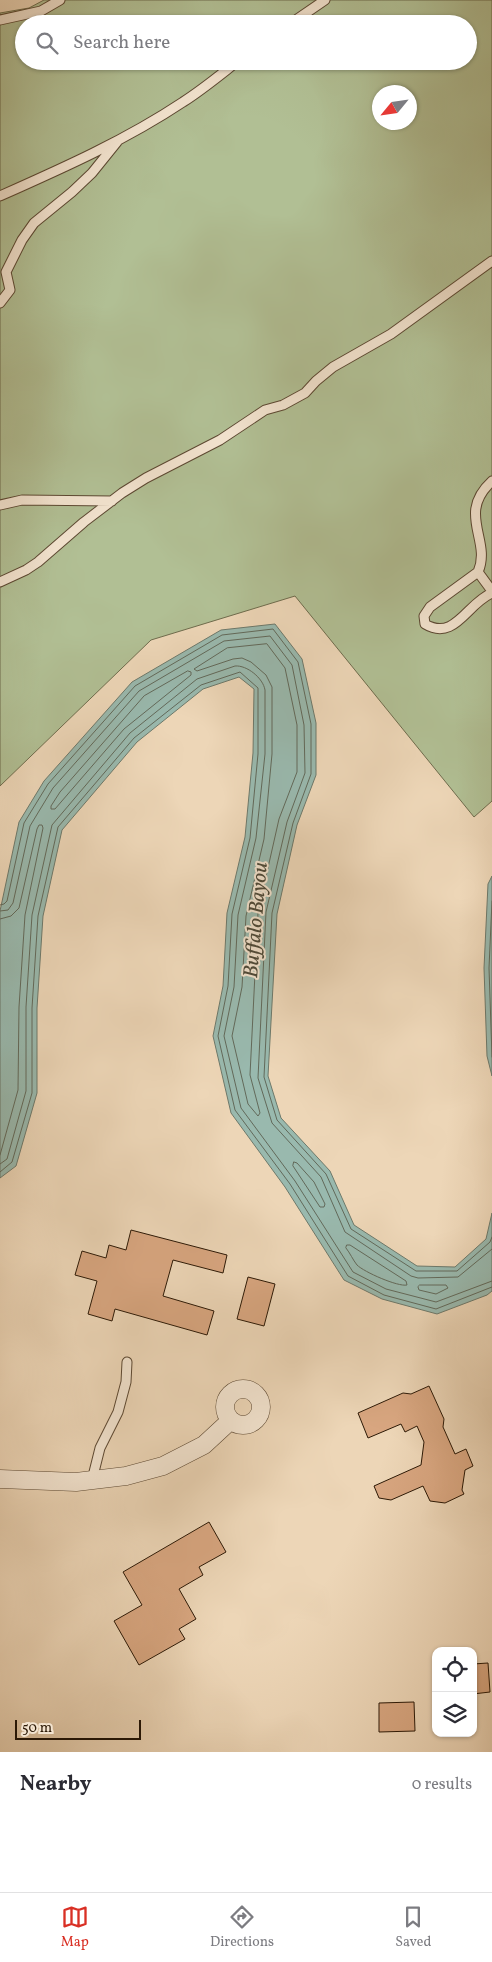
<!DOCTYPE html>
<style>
:root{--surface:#fff;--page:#f2f2f3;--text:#2b2b33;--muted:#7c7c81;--line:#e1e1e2;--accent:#d93025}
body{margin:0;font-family:Vollkorn,serif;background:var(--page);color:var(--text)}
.controls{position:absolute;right:15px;bottom:15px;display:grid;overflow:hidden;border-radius:10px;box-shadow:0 1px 4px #0004}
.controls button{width:45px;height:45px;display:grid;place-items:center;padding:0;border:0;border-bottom:1px solid var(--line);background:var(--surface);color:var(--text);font:25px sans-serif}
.compass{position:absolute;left:372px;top:85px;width:45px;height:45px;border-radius:50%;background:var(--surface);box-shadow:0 1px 4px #0004;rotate:241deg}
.scale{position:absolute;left:15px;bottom:12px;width:126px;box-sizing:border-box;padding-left:5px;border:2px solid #2c1906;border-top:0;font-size:14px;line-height:18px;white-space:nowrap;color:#2c1906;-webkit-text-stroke:4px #f3e4d0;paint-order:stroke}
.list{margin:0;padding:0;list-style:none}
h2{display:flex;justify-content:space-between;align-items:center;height:65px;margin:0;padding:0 20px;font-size:21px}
h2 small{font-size:16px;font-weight:400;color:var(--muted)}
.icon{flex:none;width:28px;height:28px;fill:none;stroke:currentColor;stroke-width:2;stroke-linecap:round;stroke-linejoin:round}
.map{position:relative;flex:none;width:492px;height:1752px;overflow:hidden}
.search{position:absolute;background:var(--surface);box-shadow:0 1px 4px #0004;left:15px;right:15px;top:15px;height:55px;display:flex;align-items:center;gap:12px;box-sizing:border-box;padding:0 18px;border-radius:28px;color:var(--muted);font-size:19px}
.sheet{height:140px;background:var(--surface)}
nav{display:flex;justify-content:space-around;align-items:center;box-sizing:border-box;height:70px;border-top:1px solid var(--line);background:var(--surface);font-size:14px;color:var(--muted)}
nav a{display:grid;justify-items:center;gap:2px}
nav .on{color:var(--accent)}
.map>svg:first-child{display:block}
.green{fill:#b1bf94;stroke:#6e6c4d;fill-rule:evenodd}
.water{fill:#99b9ae;stroke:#6d796b}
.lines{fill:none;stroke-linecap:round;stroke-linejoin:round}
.shore{stroke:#62695a;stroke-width:1}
.building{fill:#d8a680;stroke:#2c1906}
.service-casing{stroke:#5c4832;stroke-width:11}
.minor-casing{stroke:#5c4832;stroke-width:19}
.service{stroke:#f3e4d0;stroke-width:9}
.minor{stroke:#f3e4d0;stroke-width:18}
.labels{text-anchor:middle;stroke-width:4;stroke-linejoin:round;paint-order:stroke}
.water-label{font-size:21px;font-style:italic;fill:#4d4938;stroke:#f3e4d0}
</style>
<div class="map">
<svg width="492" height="1752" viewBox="0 0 492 1752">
<rect width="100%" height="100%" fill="#edd6b7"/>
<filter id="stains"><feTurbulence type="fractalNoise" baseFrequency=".004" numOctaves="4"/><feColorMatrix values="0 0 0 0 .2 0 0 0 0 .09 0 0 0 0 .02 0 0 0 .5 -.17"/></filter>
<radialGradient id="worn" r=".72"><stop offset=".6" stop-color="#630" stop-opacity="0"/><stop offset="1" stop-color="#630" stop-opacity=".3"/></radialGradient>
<!-- green -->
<path class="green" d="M 44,0 L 492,0 L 492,801 L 474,817 L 295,596 L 151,640 L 0,786 L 0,13 L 29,8 ZM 24,24 L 468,24 L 468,61 L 24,61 ZM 380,92 L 410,92 L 410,122 L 380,122 Z"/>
<!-- water -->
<path class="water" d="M 275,624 L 302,659 L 316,723 L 316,775 L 297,825 L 277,914 L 268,1076 L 281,1118 L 330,1171 L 354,1225 L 417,1266 L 455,1267 L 486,1239 L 492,1213 L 492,1291 L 487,1295 L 437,1314 L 382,1299 L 344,1280 L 285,1187 L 231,1113 L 213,1036 L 223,986 L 227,913 L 245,837 L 253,753 L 254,689 L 239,677 L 203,689 L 137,742 L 62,830 L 43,916 L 37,1008 L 37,1093 L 16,1166 L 0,1178 L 0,911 L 19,822 L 44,781 L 132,682 L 221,630 Z
M 492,876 L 492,1076 L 487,1056 L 484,968 L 488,884 Z"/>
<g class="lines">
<!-- shore -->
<path class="shore" d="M 267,644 L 285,668 L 297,725 L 297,772 L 279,819 L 258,912 L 250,1075 L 260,1113 L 258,1116 L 248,1104 L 232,1036 L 242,987 L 246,916 L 264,839 L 272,754 L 272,687 L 266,675 L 251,662 L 242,658 L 233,659 L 197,671 L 194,669 L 227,648 Z
M 188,671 L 191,672 L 191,675 L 124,729 L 55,809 L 51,809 L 51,806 L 60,792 L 144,696 Z
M 492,901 L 489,968 L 492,1057
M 0,905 L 4,904 L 7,901 L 24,823 L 48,784 L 135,686 L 222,635 L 273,629 L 298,662 L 311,724 L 311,774 L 293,823 L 272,913 L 264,1077 L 277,1120 L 326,1174 L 351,1229 L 416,1271 L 457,1271 L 490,1242 L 492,1237
M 0,911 L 8,910 L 13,903 L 30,826 L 53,788 L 139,691 L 224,641 L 270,636 L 292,665 L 304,725 L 305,773 L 287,822 L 266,912 L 258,1078 L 272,1123 L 321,1177 L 345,1232 L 411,1276 L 418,1278 L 458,1277 L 492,1249
M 0,919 L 11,916 L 19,908 L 37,829 L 39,825 L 42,825 L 43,828 L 25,915 L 19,1007 L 18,1090 L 0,1155
M 294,1162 L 297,1163 L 314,1182 L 325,1204 L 324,1207 L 320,1207 L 293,1166 Z
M 0,1164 L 7,1159 L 26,1091 L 26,1007 L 32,915 L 52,825 L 130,733 L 197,679 L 235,666 C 247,665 263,678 265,690 L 265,754 L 256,838 L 238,915 L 234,987 L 224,1036 L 241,1108 L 295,1181 L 353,1272 L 386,1289 L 436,1302 L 492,1281
M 0,1172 L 12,1162 L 32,1093 L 32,1008 L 38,916 L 58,827 L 134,738 L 201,685 L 240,672 L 258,688 L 258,754 L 250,838 L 232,914 L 228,986 L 218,1036 L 235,1110 L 290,1184 L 348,1276 L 384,1295 L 436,1309 L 492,1287
M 347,1245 L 350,1245 L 406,1281 L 407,1285 C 398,1287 364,1272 357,1265 C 353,1260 350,1253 346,1248 Z
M 420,1285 L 446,1285 L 448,1288 L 436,1294 L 419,1290 L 418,1287 Z"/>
</g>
<!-- building -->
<path class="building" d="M 131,1230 L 227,1255 L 223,1273 L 173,1260 L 163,1296 L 214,1311 L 207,1335 L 115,1309 L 112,1321 L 88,1314 L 97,1281 L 75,1275 L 82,1251 L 106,1258 L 109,1245 L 126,1250 Z
M 248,1277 L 275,1284 L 264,1326 L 237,1319 Z
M 429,1386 L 444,1419 L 443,1427 L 455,1454 L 466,1449 L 473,1466 L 465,1470 L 462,1490 L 464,1494 L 445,1503 L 430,1501 L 423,1486 L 391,1500 L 379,1498 L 374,1486 L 421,1465 L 424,1442 L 417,1426 L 405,1432 L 401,1424 L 368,1438 L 358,1413 L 403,1393 L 411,1394 Z
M 209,1522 L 226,1552 L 199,1567 L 203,1575 L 179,1589 L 196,1619 L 179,1629 L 185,1639 L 139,1665 L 114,1621 L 142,1605 L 123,1572 Z
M 488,1663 L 490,1692 L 473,1694 L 473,1664 Z
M 414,1702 L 415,1731 L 379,1732 L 379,1703 Z"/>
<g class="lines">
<!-- service casing -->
<g class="service-casing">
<path id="service" d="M 0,20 L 41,11 L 60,0
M 290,24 L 325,0
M 0,196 C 63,168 126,140 183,102 C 202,90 220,75 238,61
M 0,303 L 10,290 L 6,272 L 22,240 L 34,223 L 72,192 L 92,173 L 117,142
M 492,481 C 456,514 492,540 478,572 L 430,607 L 424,616 L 425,624 C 455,642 467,603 492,593
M 0,505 L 22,500 L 112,501
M 478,572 L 492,591
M 0,582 L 26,570 L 38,562 L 84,522 L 122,493 L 146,478 L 220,440 L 265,410 L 283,405 L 305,393 L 316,381 L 333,367 L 391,334 L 492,261
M 92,1480 L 100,1448 L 118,1412 L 126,1382 L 127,1362"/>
</g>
<!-- minor casing -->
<g class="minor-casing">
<path id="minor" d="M225 1407a18 18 0 1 1 36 0a18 18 0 1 1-36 0Z
M 0,1479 L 76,1482 L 126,1476 L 163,1466 L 204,1445 L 231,1420"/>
</g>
<!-- service -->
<use href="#service" class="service"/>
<!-- minor -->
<use href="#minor" class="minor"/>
</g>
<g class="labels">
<!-- water labels -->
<g class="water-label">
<text transform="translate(255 920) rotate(-85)" y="7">Buffalo Bayou</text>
</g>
</g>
<rect width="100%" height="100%" filter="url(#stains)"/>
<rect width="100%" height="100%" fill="url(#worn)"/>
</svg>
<div class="controls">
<button><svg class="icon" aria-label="locate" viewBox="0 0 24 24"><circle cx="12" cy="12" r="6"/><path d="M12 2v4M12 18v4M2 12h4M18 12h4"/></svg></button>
<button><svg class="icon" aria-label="layers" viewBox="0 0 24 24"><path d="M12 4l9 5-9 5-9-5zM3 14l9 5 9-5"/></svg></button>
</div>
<svg class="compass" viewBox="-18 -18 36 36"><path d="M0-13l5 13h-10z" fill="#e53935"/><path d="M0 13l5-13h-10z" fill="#7c7c81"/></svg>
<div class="scale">50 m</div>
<div class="search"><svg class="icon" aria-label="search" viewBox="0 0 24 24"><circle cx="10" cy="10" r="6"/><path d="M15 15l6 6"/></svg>Search here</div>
</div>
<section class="sheet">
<h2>Nearby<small>0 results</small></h2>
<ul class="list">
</ul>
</section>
<nav>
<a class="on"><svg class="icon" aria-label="map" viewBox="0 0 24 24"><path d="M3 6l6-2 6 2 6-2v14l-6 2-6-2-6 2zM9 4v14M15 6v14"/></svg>Map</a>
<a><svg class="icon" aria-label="directions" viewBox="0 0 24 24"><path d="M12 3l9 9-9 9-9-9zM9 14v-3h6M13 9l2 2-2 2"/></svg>Directions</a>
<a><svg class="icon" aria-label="saved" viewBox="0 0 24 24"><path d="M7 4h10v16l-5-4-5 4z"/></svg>Saved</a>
</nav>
